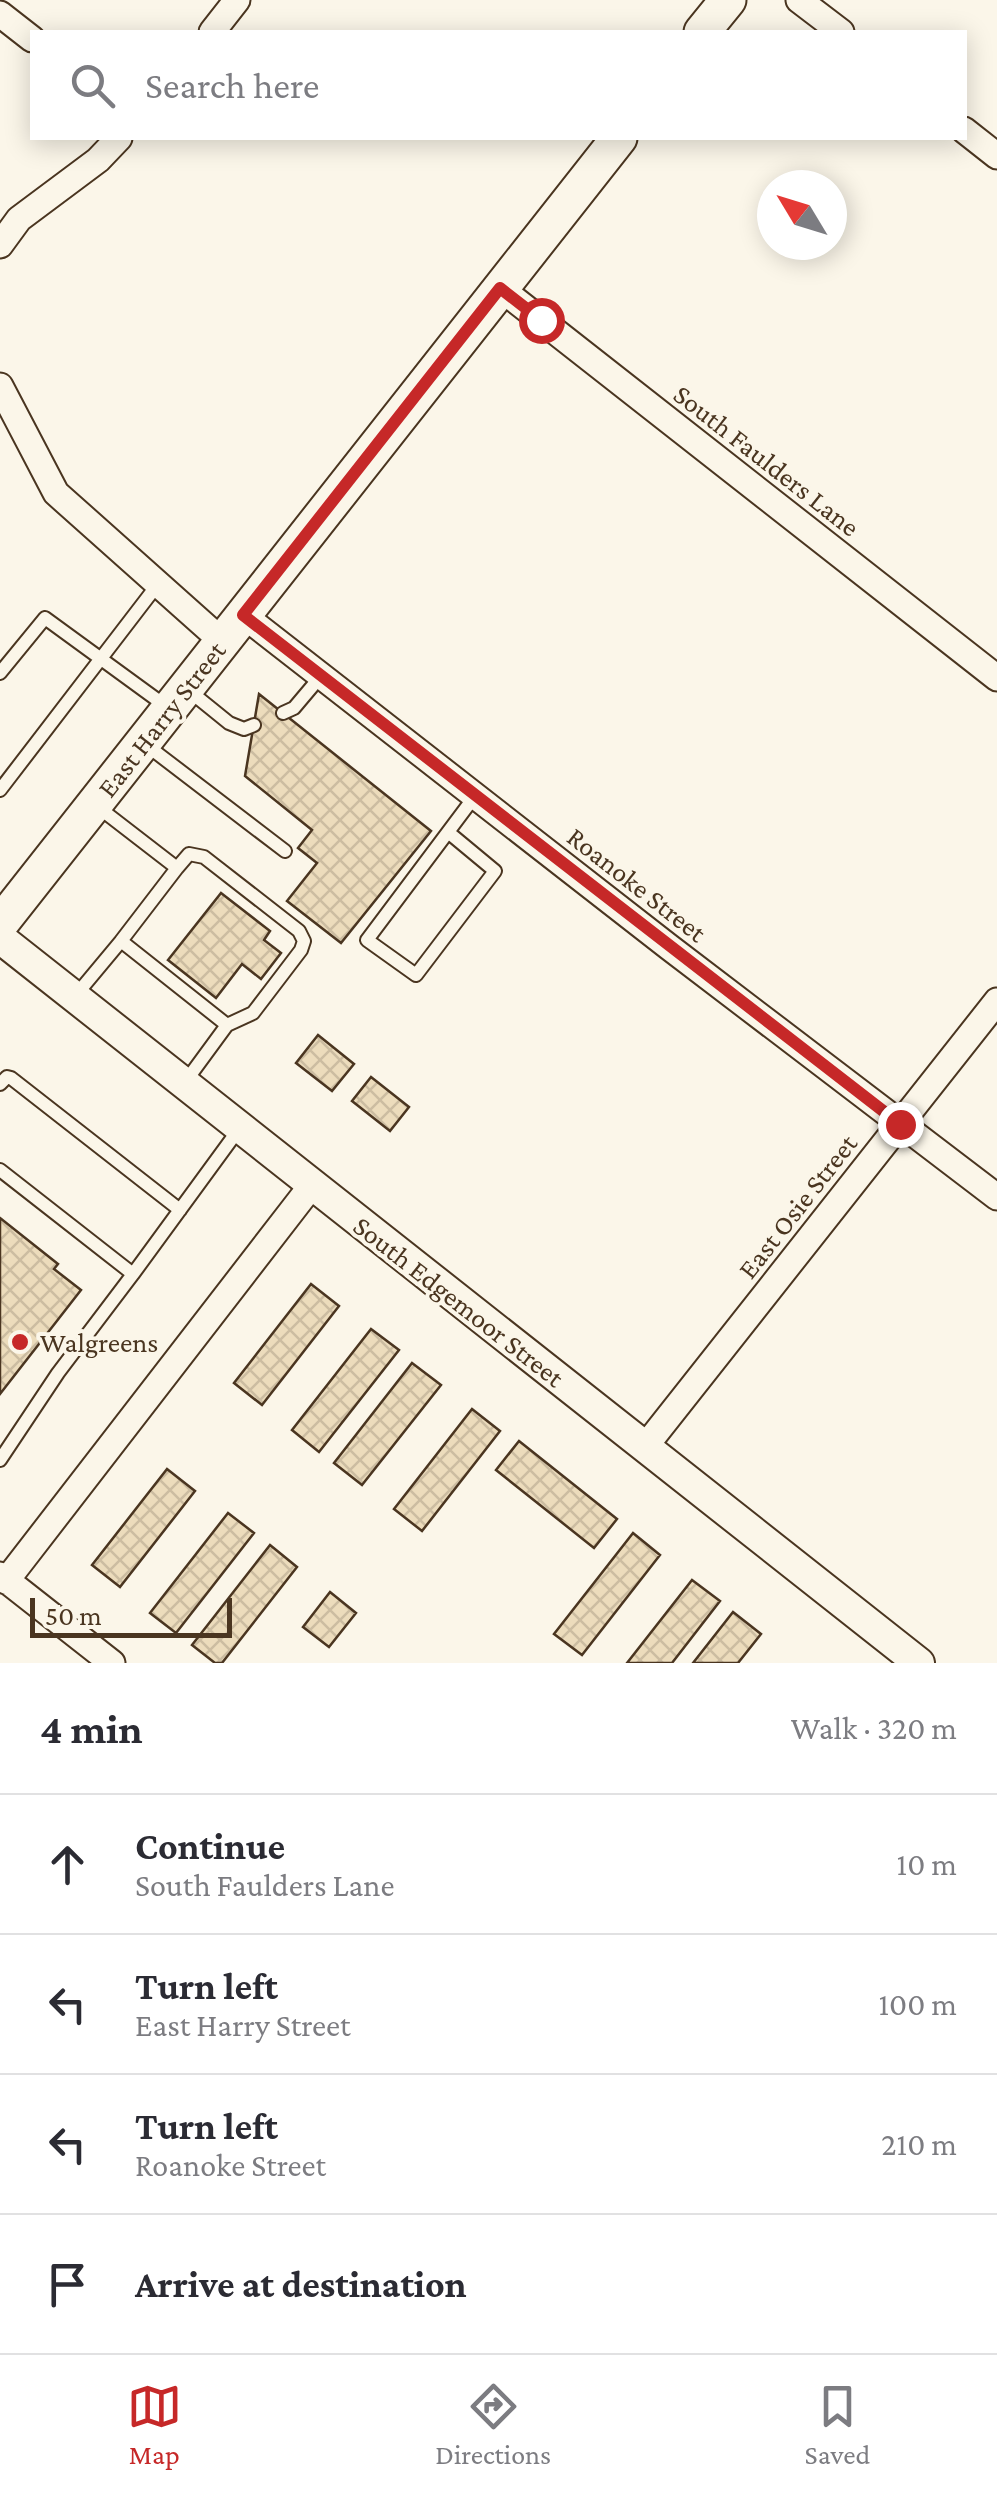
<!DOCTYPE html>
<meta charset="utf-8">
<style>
:root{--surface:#fff;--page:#f2f2f3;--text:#2b2b33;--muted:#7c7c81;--line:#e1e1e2;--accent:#c62828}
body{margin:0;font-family:"Crimson Pro",serif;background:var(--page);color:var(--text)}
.compass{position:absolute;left:757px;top:170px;width:90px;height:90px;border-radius:50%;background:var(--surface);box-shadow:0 5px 25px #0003;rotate:308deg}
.scale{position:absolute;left:30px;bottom:25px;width:202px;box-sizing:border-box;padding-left:10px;border:5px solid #4a3520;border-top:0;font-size:28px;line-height:35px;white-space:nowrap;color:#4a3520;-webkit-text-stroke:8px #fbf6e9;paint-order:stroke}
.stop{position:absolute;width:30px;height:30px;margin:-22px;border:8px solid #c62828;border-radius:50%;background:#fff}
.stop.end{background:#c62828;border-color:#fff;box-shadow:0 2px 10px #0008}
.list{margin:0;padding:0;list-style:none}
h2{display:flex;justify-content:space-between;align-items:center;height:130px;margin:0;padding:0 40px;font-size:42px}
h2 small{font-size:32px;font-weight:400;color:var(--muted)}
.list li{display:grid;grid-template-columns:65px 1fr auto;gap:30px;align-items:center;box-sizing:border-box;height:140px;padding:0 40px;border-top:2px solid var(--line)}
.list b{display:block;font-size:38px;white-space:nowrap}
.list p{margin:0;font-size:32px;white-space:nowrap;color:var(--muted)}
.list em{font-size:32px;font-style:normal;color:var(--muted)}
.icon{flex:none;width:55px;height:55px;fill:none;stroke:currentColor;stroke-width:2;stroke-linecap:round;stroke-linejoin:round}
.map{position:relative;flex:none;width:997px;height:1663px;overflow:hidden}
.search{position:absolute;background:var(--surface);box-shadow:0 5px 25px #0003;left:30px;right:30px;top:30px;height:110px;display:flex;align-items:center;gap:25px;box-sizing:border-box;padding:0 35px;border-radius:0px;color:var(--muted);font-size:38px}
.sheet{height:690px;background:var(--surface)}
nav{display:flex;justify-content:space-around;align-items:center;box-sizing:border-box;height:140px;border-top:2px solid var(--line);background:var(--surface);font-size:28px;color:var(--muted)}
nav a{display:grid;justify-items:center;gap:5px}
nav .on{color:var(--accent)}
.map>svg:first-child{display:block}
.building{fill:url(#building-cross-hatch);stroke:#4a3520;stroke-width:2.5}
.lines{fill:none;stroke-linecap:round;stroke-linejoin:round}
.service-casing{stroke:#4a3520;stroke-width:16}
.minor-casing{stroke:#4a3520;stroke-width:29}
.tertiary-casing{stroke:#4a3520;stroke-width:34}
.secondary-casing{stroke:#4a3520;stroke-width:39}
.service{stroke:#fbf6e9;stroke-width:12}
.minor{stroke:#fbf6e9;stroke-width:25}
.tertiary{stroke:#fbf6e9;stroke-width:30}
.secondary{stroke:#fbf6e9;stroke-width:35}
.route{stroke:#c62828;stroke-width:12}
.poi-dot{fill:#c62828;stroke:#fbf6e9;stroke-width:4}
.labels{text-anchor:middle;stroke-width:8;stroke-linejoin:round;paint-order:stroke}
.street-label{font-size:28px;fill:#4a3520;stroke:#fbf6e9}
.poi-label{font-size:28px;fill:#4a3520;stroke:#fbf6e9;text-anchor:start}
</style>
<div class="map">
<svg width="997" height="1663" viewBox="0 0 997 1663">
<defs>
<pattern id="building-cross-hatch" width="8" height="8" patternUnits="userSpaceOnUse" patternTransform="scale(2.5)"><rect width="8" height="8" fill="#ecdcbc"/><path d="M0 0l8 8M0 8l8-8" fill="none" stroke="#ccbda1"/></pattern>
</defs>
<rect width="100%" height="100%" fill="#fbf6e9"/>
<!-- building -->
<path class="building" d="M 259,694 L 431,831 L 341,943 L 287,901 L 317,863 L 298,848 L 312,830 L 245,776 Z
M 221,893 L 270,931 L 264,940 L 281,953 L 261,979 L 242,964 L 216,998 L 168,960 Z
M 318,1035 L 354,1064 L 332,1091 L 296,1063 Z
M 371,1077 L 409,1107 L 390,1131 L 352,1101 Z
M 0,1218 L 58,1264 L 54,1269 L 81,1290 L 0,1394 Z
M 311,1284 L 339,1306 L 262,1405 L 234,1383 Z
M 371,1329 L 399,1350 L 319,1452 L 292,1430 Z
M 412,1363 L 441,1385 L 362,1485 L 334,1463 Z
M 472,1409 L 500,1431 L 422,1531 L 394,1509 Z
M 519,1441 L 617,1519 L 594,1548 L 496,1470 Z
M 167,1469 L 195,1491 L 120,1587 L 92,1565 Z
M 228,1513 L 254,1533 L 176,1633 L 150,1613 Z
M 633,1533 L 660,1555 L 582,1655 L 554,1634 Z
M 270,1545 L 297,1567 L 222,1663 L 215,1663 L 192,1645 Z
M 692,1580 L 720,1601 L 672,1663 L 627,1663 Z
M 330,1592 L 356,1613 L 329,1647 L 303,1627 Z
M 733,1612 L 761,1634 L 738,1663 L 693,1663 Z"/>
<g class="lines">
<!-- service casing -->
<g class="service-casing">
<path id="service" d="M 0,673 L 45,618 L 167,707
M 187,689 L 229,723 L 244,729 L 254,725
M 283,713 L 294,708 L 321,676
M 145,744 L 285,851
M 0,790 L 158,584
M 98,807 L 177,868 L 189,854 L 204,857 L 299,931 L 304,941 L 301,950 L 253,1013 L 227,1025
M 448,832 L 495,871 L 416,975 L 367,940 L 475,796
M 121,941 L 177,868
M 76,995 L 121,941 L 227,1025 L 183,1085
M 0,1084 L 7,1077 L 11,1078 L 180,1210
M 0,1170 L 133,1274 L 239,1129
M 0,1460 L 58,1373 L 133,1274"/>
</g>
<!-- minor casing -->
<g class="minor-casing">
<path id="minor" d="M 799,0 L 841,32
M 0,14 L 32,39
M 212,32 L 237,0
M 964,130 L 997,156
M 0,245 L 19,219 L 98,160 L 119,138
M 500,288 L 997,678
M 0,386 L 56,493 L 222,641
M 243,615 L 669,947 L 997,1197
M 644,1448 L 997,1001
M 0,1575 L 112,1663
M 6,1581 L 312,1185"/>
</g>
<!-- tertiary casing -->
<g class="tertiary-casing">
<path id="tertiary" d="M 0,938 L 919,1663"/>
</g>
<!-- secondary casing -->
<g class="secondary-casing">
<path id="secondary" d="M 702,32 L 728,0
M 0,924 L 619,138"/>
</g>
<!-- service -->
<use href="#service" class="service"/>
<!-- minor -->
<use href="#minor" class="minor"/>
<!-- tertiary -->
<use href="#tertiary" class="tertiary"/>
<!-- secondary -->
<use href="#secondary" class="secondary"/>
</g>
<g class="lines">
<!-- route -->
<path class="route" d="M 541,320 L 500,288 L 243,615 L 900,1124"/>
</g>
<!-- markers -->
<circle class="poi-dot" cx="20" cy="1342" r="10"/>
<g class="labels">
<!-- street labels -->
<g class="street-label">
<text transform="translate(767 460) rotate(38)" y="10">South Faulders Lane</text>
<text transform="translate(161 719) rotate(-52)" y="10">East Harry Street</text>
<text transform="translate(637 884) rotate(38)" y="10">Roanoke Street</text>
<text transform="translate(797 1206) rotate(-52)" y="10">East Osie Street</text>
<text transform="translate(459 1301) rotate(38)" y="10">South Edgemoor Street</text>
</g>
<!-- poi labels -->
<g class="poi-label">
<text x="40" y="1352">Walgreens</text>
</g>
</g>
</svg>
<svg class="compass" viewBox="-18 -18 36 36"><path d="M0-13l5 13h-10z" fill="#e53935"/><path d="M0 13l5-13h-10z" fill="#7c7c81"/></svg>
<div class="scale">50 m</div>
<div class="stop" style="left:541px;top:320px"></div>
<div class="stop end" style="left:900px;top:1124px"></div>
<div class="search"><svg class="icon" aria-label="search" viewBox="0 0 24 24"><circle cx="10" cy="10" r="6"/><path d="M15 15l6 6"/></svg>Search here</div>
</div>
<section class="sheet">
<h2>4 min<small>Walk · 320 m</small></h2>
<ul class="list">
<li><svg class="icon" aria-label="ahead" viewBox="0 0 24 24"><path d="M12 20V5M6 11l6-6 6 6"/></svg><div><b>Continue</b><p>South Faulders Lane</p></div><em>10 m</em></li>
<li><svg class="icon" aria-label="left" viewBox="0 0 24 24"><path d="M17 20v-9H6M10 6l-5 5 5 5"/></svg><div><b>Turn left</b><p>East Harry Street</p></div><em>100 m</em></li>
<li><svg class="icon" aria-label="left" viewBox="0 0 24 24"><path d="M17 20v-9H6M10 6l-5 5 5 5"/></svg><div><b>Turn left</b><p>Roanoke Street</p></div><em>210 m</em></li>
<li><svg class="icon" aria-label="arrive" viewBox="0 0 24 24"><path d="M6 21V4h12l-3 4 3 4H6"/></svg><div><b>Arrive at destination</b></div></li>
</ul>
</section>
<nav>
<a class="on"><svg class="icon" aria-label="map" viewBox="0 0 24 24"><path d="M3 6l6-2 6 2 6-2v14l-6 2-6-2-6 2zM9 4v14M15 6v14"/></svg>Map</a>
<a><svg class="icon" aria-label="directions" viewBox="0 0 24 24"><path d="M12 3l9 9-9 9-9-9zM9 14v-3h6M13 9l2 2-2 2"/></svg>Directions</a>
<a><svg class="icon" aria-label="saved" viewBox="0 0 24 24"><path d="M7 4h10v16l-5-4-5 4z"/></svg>Saved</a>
</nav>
